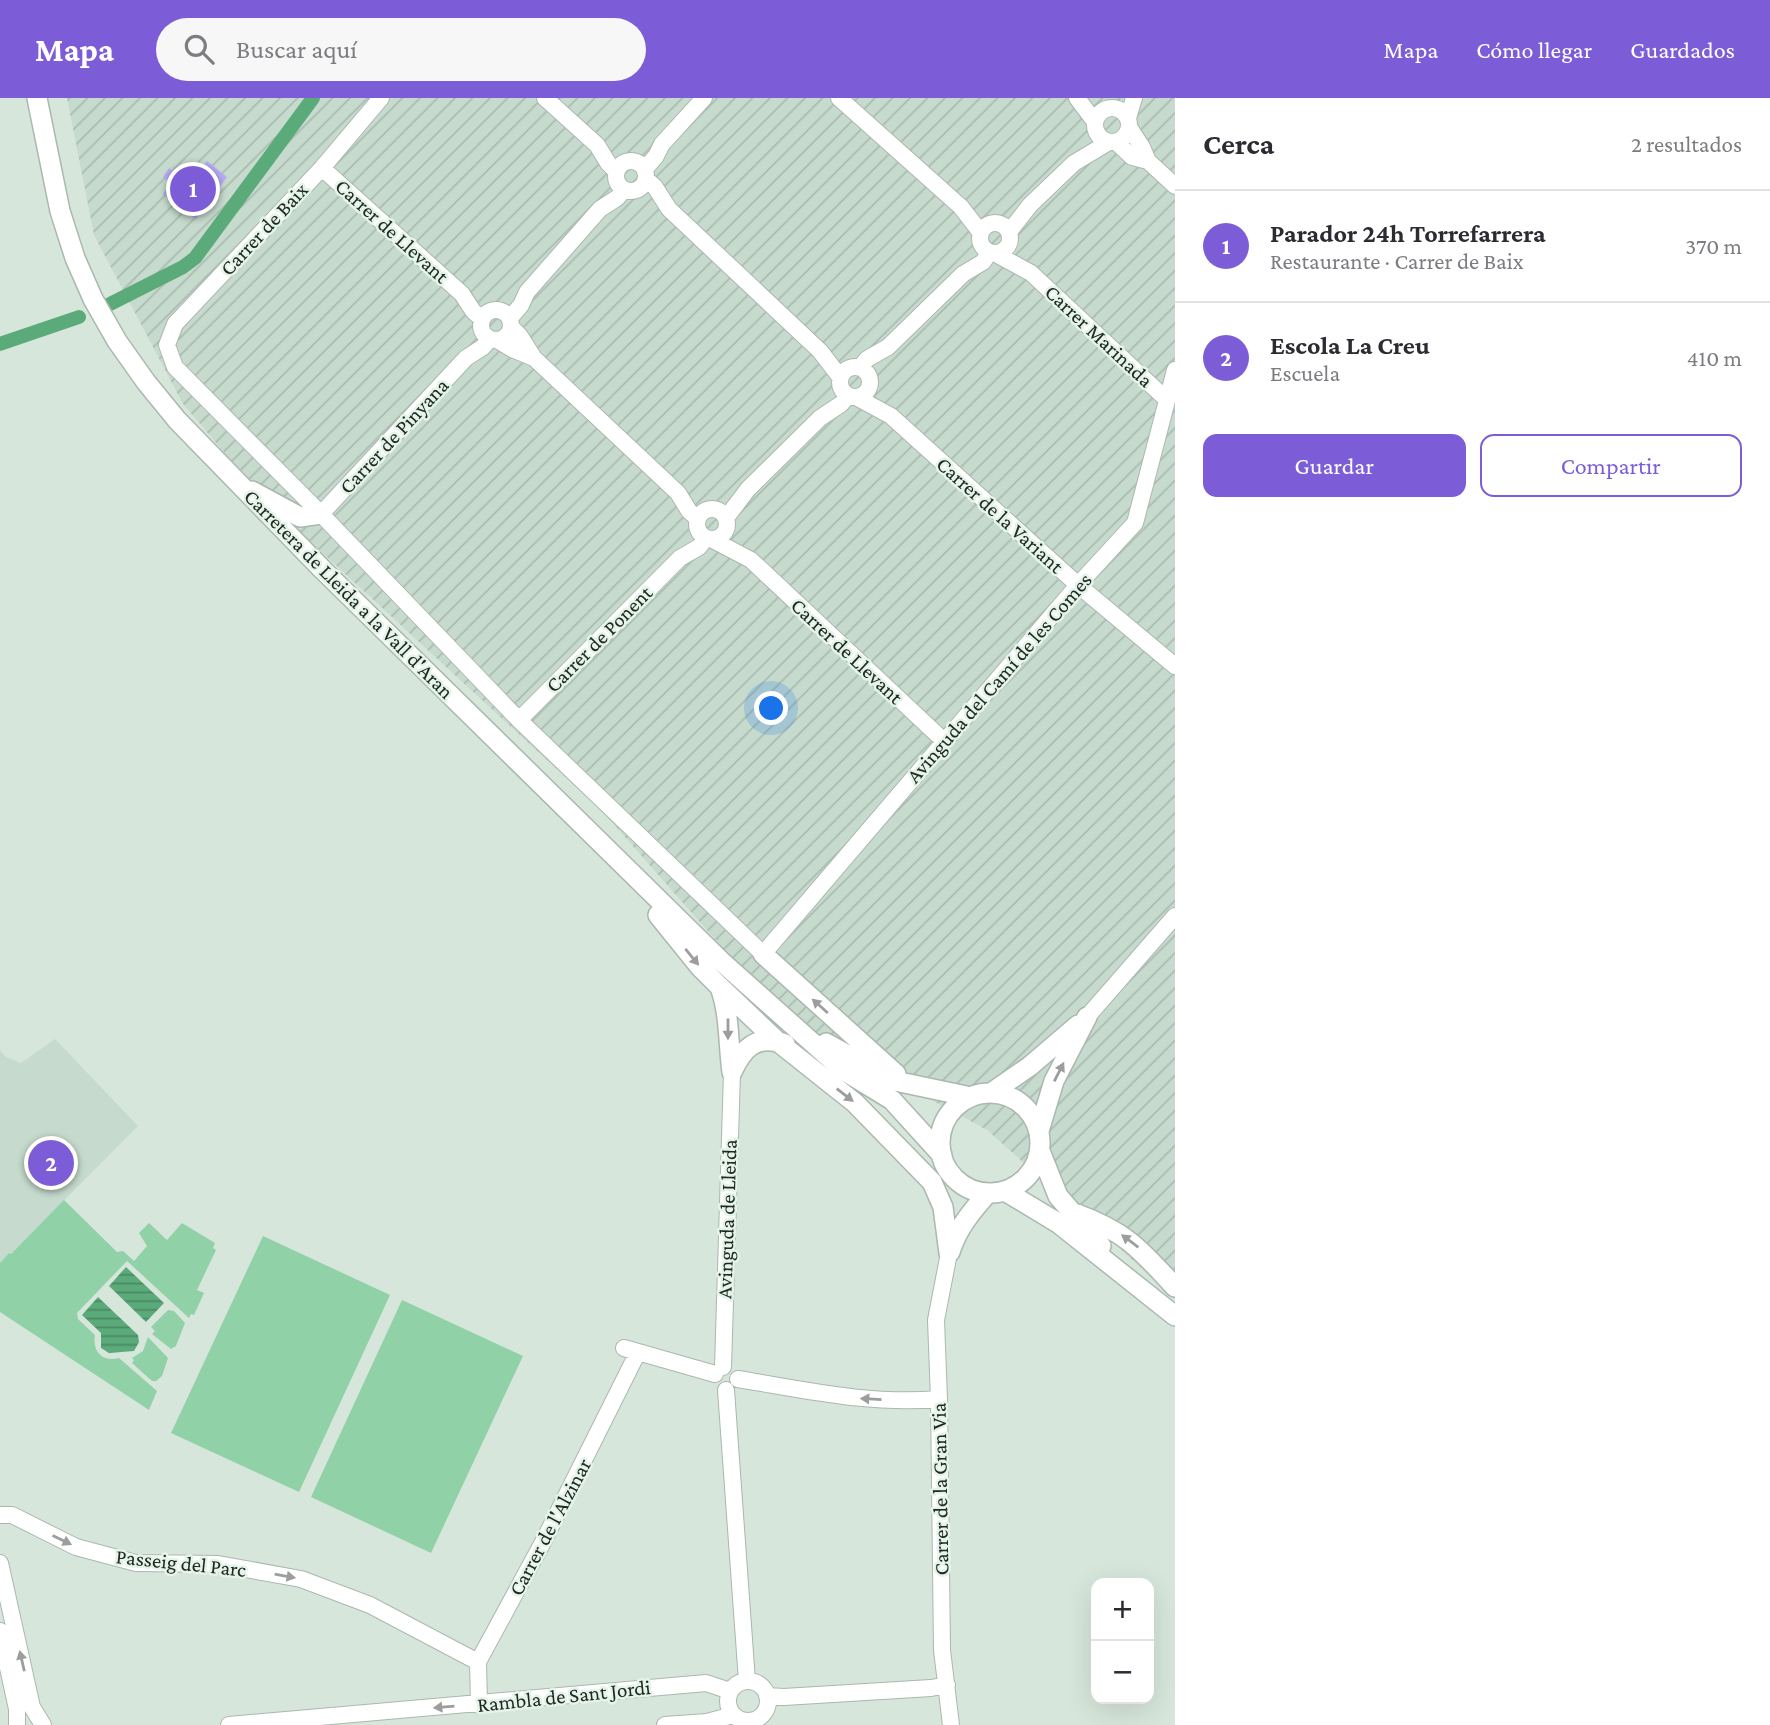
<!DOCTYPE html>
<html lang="es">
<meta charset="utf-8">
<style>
:root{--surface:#fff;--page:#f7f7f7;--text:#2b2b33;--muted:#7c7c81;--line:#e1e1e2;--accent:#7c5dd7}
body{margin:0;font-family:"Crimson Pro",serif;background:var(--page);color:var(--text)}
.controls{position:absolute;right:21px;bottom:21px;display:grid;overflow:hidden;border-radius:14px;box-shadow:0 7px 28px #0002}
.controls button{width:63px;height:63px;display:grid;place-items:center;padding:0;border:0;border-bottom:2px solid var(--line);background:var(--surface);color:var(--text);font:35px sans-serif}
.you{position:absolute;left:772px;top:611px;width:24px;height:24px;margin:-18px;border:5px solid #fff;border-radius:50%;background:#1a73e8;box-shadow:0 0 0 10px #1a73e833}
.badge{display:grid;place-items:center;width:46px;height:46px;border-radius:50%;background:var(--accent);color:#fff;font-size:23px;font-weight:700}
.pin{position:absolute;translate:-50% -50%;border:4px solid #fff;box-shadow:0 2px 7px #0006}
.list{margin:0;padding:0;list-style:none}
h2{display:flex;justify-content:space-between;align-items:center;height:91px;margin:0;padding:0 28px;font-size:30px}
h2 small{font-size:23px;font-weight:400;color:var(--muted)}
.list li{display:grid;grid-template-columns:46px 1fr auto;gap:21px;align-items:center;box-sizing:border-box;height:112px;padding:0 28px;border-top:2px solid var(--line)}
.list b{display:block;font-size:26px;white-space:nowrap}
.list p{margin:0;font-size:23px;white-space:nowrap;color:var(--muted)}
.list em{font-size:23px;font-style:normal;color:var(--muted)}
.actions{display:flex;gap:14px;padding:21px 28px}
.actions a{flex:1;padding:16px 0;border:2px solid var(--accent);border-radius:14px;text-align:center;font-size:24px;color:var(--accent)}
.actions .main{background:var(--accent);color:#fff}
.icon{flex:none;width:38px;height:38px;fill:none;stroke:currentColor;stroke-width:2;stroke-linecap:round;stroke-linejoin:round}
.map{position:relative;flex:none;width:1175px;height:1627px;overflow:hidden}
header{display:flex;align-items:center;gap:42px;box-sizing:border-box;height:98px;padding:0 35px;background:var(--accent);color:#fff}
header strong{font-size:33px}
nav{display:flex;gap:38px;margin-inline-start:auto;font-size:24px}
.search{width:490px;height:63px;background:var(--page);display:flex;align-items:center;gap:18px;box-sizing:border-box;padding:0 24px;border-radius:38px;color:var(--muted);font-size:26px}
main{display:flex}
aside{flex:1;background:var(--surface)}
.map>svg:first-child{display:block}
.built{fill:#c6dbcd}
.industrial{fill:url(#industrial-furrows)}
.green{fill:#91d1a7}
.water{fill:url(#water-rules)}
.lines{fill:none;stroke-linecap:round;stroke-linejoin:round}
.canal{stroke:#5baa79;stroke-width:14}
.building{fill:#b7abf7}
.minor-casing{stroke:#aab8ae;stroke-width:18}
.major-casing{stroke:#aab8ae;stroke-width:22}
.minor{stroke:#fff;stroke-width:16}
.major{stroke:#fff;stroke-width:19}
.oneway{fill:#9b9e9c}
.labels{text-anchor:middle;stroke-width:5;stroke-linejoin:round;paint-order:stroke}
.street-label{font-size:21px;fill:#212723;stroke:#e4f4e9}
</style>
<header>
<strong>Mapa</strong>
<div class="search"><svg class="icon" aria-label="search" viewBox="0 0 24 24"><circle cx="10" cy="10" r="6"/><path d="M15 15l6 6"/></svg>Buscar aquí</div>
<nav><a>Mapa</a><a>Cómo llegar</a><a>Guardados</a></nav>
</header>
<main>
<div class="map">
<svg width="1175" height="1627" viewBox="0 0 1175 1627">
<defs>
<pattern id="industrial-furrows" width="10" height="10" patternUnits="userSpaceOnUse" patternTransform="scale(1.75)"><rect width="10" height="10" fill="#c6dbcd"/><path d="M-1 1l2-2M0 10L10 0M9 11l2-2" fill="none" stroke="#aabcb0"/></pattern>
<pattern id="water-rules" width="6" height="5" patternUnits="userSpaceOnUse" patternTransform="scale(1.75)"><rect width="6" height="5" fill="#5baa79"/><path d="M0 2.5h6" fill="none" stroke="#4b8a63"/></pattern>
</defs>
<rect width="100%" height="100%" fill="#d7e6db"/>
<!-- built -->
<path class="built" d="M 55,941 L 138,1028 L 11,1156 L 9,1155 L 0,1165 L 0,952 L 6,959 L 21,965 Z"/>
<!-- industrial -->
<path class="industrial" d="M 67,0 L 1175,0 L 1175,1200 L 987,1032 L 817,940 L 743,873 L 601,712 L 263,400 L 183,306 L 94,137 Z"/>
<!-- green -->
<path class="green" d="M 64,1102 L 117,1154 L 123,1153 L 134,1163 L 147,1148 L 139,1135 L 149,1125 L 167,1142 L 182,1125 L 215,1145 L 213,1150 L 216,1152 L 197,1192 L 204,1195 L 194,1217 L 191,1216 L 189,1220 L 127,1163 L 77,1215 L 78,1221 L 95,1237 C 92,1254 103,1264 119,1260 L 157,1293 L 149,1312 L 0,1214 L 0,1165 L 9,1155 L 11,1156 Z
M 263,1138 L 390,1197 L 299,1394 L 171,1335 Z
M 402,1202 L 523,1258 L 431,1455 L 311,1399 Z
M 168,1212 L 174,1213 L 185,1225 L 176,1248 L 171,1251 L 152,1236 L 155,1233 L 151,1229 Z
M 148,1239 L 168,1260 L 162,1278 L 156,1283 L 152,1283 L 132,1265 L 134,1262 L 132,1260 L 143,1253 Z"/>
<!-- water -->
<path class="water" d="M 126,1169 L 164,1205 L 146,1224 L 109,1188 Z
M 98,1199 L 138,1237 L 139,1244 L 134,1253 L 109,1255 L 101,1250 L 101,1235 L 82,1217 Z"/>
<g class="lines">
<!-- canal -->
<path class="canal" d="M 110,206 L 183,169 L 195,160 L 313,0
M 0,246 L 79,219"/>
</g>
<!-- building -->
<path class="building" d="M 207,63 L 227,79 L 196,121 L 163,96 L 171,85 L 163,79 L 169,70 L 179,78 L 190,64 L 201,71 Z"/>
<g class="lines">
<!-- minor casing -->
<g class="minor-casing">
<path id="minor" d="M 381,0 L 322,70 L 175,226 L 167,247 L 175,269 L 321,416 L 519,622 L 763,856 L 1078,487 L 1135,425 L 1175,272
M 545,0 L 597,47 L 608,65 L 616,73
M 839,0 L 961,109 L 981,135
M 1077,0 L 1095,24
M1095 27a17 17 0 1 1 34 0a17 17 0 1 1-34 0Z
M 1128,20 L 1134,0
M 1129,29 L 1142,49 L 1148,63 L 1175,88
M 1116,44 L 1132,59 L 1148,63
M616 78a15 15 0 1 1 30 0a15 15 0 1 1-30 0Z
M 322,70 L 462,196 L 473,213 L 482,221
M 645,71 L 656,58 L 662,46 L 704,0
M 646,81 L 655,89 L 669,111 L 820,253 L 840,279
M980 140a15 15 0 1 1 30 0a15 15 0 1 1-30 0Z
M 1009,134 L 1030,107 L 1074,65 L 1109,44
M 996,156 L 1031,175 L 1166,301
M481 227a15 15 0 1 1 30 0a15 15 0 1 1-30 0Z
M 510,220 L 521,207 L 527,194 L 600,111 L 617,100 L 624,92
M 511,229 L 520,238 L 534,260 L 678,395 L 689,413 L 698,421
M 497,242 L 512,251 L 534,260
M840 284a15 15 0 1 1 30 0a15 15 0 1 1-30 0Z
M 860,270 L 867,261 L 888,249 L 963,176 L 983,164 L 989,155
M 856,299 L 891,318 L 1078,487 L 1175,568
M697 426a15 15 0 1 1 30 0a15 15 0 1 1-30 0Z
M 321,416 L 466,260 L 483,249 L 490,241
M 726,420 L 748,391 L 820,320 L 841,306 L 848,298
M 713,442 L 751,462 L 944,643
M 519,622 L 680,460 L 699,449 L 706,440
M 1087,919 L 1175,818
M 949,1155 L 936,1222 L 939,1301 L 942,1552 L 951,1627
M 624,1250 L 715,1276
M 723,1269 L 732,974
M 738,1281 C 805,1292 871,1307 939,1301
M 726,1292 L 747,1583
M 0,1417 L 12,1417 L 76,1449 L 136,1465 L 218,1466 L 301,1481 L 370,1507 L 478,1564
M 0,1465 L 32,1609 L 43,1627
M 0,1533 L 17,1611 L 17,1627
M728 1603a20 20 0 1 1 40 0a20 20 0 1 1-40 0Z
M 767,1598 L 784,1599 L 931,1590 L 947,1587
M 479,1607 L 478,1564 L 543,1444 L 638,1254
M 229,1627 L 706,1585 L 730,1593
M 665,1627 L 707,1624 L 733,1617"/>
</g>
<!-- major casing -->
<g class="major-casing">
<path id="major" d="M 37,0 L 60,113 L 75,160 L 93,201 L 117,243 L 146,284 L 177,322 L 323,472 L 722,864 L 843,972 L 892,1002 L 942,1057
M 252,393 L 300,419 L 321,416
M 658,817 L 700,869 L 719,888 L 777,943 L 855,1005 L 932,1084 L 943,1109 L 949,1155
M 763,856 L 896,976
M 720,889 C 730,917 728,945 732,974
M 826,945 L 895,983 L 971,999
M 732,974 C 743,950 756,936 785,946
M940 1045a50 50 0 1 1 100 0a50 50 0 1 1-100 0Z
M 991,995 L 1030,968 L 1078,927
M 1039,1033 L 1054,983 L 1087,919
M 1040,1053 L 1058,1098 L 1101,1148
M 1005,1093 L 1058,1125 L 1175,1218
M 1077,1116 C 1126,1134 1140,1151 1175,1189
M 950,1154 C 957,1131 971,1114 987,1096"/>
</g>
<!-- minor -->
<use href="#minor" class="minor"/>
<!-- major -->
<use href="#major" class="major"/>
</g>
<!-- one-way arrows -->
<defs><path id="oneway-solid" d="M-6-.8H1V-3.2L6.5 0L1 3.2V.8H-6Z" transform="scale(1.75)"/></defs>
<g class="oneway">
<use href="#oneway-solid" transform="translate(692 859) rotate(51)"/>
<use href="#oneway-solid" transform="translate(820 908) rotate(-138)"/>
<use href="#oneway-solid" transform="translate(728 931) rotate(90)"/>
<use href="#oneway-solid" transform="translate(1059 974) rotate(-63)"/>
<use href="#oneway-solid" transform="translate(845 997) rotate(38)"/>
<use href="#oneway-solid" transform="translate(1130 1143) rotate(-143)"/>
<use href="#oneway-solid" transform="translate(871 1301) rotate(-177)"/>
<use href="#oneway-solid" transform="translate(62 1442) rotate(26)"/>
<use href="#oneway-solid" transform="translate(285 1478) rotate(10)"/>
<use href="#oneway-solid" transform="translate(22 1563) rotate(-103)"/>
<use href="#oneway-solid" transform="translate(444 1609) rotate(175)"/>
</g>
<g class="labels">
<!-- street labels -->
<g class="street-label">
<text transform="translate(264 131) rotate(-47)" y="7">Carrer de Baix</text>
<text transform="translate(392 133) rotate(42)" y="7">Carrer de Llevant</text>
<text transform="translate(1099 238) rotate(43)" y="7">Carrer Marinada</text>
<text transform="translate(394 338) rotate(-47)" y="7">Carrer de Pinyana</text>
<text transform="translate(1000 417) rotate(42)" y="7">Carrer de la Variant</text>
<text transform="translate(349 496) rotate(45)" y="7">Carretera de Lleida a la Vall d'Aran</text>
<text transform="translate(599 541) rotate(-45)" y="7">Carrer de Ponent</text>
<text transform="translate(847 553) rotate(43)" y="7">Carrer de Llevant</text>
<text transform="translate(999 580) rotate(-49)" y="7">Avinguda del Camí de les Comes</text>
<text transform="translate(727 1121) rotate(-88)" y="7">Avinguda de Lleida</text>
<text transform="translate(940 1391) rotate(-91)" y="7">Carrer de la Gran Via</text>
<text transform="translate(550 1429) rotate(-62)" y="7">Carrer de l'Alzinar</text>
<text transform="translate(181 1465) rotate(6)" y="7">Passeig del Parc</text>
<text transform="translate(564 1598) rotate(-6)" y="7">Rambla de Sant Jordi</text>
</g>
</g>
</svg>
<div class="controls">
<button>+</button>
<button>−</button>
</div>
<div class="you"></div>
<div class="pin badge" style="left:193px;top:91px">1</div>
<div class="pin badge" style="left:51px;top:1065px">2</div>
</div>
<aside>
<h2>Cerca<small>2 resultados</small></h2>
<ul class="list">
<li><span class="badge">1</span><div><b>Parador 24h Torrefarrera</b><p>Restaurante · Carrer de Baix</p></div><em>370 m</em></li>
<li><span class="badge">2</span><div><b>Escola La Creu</b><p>Escuela</p></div><em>410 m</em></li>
</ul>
<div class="actions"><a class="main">Guardar</a><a>Compartir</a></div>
</aside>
</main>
